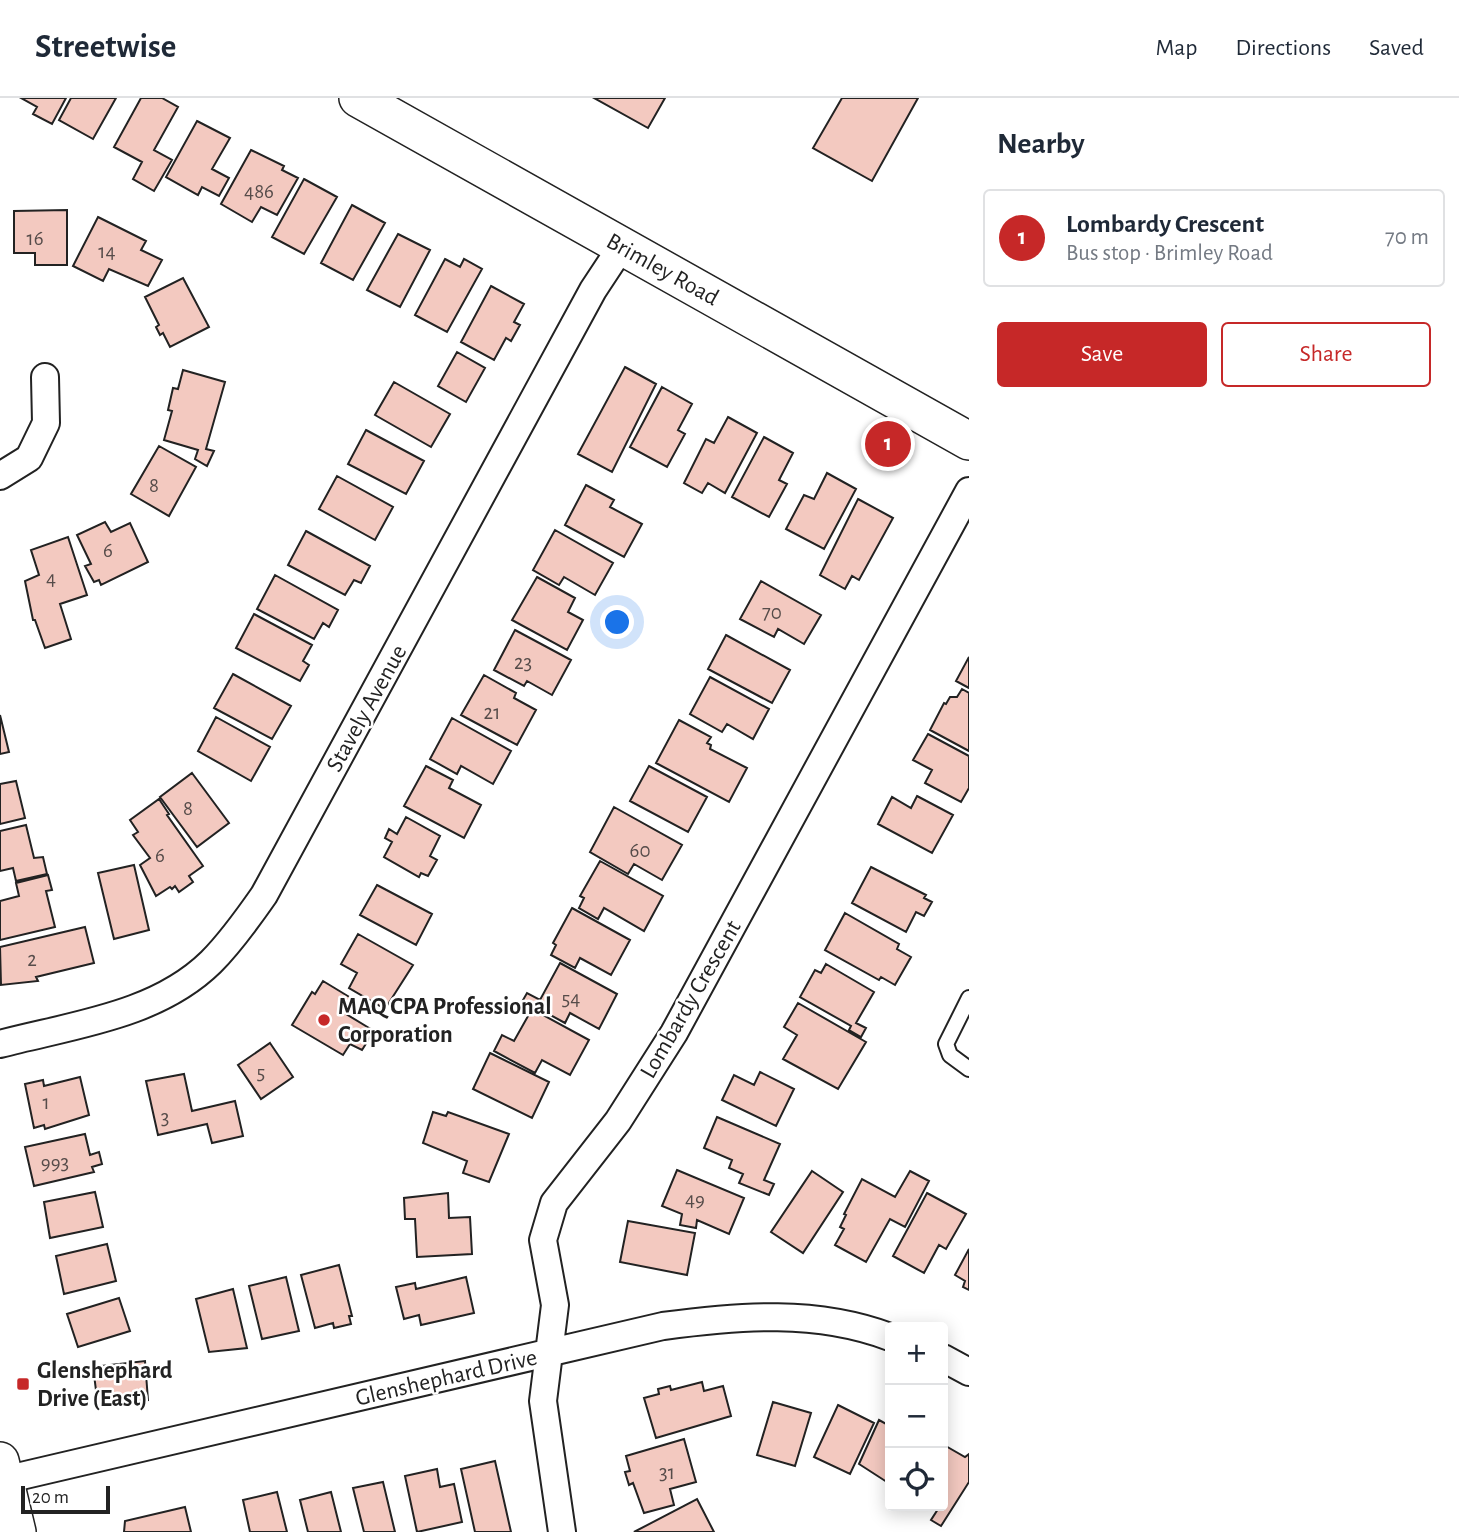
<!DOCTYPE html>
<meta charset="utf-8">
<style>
:root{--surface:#fff;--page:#f6f6f7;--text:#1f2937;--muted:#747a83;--line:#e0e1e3;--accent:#c62828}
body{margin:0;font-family:"Alegreya Sans",sans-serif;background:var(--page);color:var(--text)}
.controls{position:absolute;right:21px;bottom:21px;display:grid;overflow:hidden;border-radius:7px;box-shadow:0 4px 18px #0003}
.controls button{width:63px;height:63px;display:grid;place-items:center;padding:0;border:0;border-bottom:2px solid var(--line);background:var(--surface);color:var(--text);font:35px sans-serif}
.scale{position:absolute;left:21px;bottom:18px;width:89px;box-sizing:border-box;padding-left:7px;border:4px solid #222;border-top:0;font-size:19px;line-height:24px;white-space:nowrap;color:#222;-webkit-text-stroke:5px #fff;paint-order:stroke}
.you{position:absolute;left:618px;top:525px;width:24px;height:24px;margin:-18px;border:5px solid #fff;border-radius:50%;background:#1a73e8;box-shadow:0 0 0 10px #1a73e833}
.badge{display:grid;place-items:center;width:46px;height:46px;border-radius:50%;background:var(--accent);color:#fff;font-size:23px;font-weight:700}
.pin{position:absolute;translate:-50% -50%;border:4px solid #fff;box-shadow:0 2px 7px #0006}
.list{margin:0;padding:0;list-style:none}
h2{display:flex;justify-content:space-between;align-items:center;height:91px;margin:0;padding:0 28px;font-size:30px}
h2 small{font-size:23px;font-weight:400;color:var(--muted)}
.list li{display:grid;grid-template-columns:46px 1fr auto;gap:21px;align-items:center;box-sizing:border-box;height:98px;margin:0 14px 14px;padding:0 14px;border:2px solid var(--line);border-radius:7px}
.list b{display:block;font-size:26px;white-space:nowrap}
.list p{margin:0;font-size:23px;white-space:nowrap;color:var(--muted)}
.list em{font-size:23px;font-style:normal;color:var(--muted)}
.actions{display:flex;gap:14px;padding:21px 28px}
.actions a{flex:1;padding:16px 0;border:2px solid var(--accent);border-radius:7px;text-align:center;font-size:24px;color:var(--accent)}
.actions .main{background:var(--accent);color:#fff}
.icon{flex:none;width:38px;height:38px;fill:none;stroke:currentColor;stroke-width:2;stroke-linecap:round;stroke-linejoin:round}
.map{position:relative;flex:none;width:969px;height:1434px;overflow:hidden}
header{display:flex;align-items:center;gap:42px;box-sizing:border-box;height:98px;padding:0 35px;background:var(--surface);border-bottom:2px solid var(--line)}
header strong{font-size:33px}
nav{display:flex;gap:38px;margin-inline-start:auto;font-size:24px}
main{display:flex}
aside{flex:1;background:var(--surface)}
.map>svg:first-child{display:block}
.building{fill:#f3c9c0;stroke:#222;stroke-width:2}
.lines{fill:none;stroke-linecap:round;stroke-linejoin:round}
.service-casing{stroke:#222;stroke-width:18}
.minor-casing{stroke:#222;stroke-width:30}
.secondary-casing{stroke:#222;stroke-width:40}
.service{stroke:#fff;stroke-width:14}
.minor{stroke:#fff;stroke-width:26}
.secondary{stroke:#fff;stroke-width:37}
.poi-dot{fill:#c62828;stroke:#fff;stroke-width:2.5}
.labels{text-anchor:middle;stroke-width:5;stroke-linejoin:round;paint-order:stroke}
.number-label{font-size:21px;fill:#564c4a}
.street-label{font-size:24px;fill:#222;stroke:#fff}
.poi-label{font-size:24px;font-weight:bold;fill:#222;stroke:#fff;text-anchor:start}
</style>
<header>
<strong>Streetwise</strong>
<nav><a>Map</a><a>Directions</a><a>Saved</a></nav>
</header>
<main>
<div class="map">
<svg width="969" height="1434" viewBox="0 0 969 1434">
<rect width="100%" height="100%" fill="#fff"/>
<!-- building -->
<path class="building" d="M 21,0 L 66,0 L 52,26 L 33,16 L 37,9 Z
M 71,0 L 116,0 L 93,41 L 59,22 Z
M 141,0 L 162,0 L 178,9 L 154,52 L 172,62 L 154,93 L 133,81 L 142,64 L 114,49 Z
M 594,0 L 665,0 L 648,30 Z
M 842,0 L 918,0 L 872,83 L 813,50 Z
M 197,23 L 230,40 L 212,71 L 229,80 L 219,98 L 202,89 L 198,97 L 166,79 Z
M 251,52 L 284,68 L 282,72 L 298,80 L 277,117 L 261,109 L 252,124 L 221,106 Z
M 304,81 L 337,99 L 304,156 L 272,139 Z
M 352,107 L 385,125 L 353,182 L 321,165 Z
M 67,112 L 67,167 L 35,167 L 35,155 L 14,155 L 14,113 Z
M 98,119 L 146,143 L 141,152 L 162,162 L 148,188 L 109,171 L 103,183 L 73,168 Z
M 398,136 L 430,152 L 400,209 L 367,192 Z
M 445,161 L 460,169 L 464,161 L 482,171 L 447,234 L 415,217 Z
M 183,180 L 209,229 L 170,249 L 163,235 L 160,237 L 156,229 L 159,227 L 145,199 Z
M 491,188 L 524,206 L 514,224 L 520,227 L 511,243 L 506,240 L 494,262 L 461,244 Z
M 457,254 L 485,270 L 466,304 L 438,288 Z
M 625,269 L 656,286 L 612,374 L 578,356 Z
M 183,272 L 225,284 L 206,351 L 214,353 L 207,368 L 195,361 L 198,352 L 164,342 L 172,313 L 168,312 L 173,290 L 178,291 Z
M 394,284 L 450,316 L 431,349 L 375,317 Z
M 662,289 L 692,306 L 678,332 L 685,336 L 667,369 L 630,349 Z
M 728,319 L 757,335 L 725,395 L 708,385 L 702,395 L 684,385 L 706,341 L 714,345 Z
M 366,332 L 424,363 L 406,396 L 348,366 Z
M 764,339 L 793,355 L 779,382 L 787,386 L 769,419 L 732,399 Z
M 159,348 L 196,369 L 169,418 L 131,396 Z
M 827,375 L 856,391 L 824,451 L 786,431 L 804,397 L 814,401 Z
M 337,378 L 393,409 L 375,442 L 319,411 Z
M 586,387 L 614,402 L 610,409 L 642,426 L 624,459 L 565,427 Z
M 858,401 L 893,420 L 859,482 L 852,478 L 845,491 L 820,477 Z
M 105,424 L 111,434 L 130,425 L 148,464 L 101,487 L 99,482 L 94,484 L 85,468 L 91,466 L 77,437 Z
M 555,432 L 613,465 L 595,497 L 564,479 L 559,487 L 533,472 Z
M 306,433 L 370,468 L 361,485 L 354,482 L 345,497 L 288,467 Z
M 68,439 L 87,497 L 60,506 L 71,541 L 45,550 L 35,522 L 33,522 L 25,483 L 39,477 L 31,452 Z
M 275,477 L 338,512 L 329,529 L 323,525 L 314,541 L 257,511 Z
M 537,479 L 575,500 L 568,514 L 583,522 L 567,552 L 512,522 Z
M 761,483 L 821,517 L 804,546 L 778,531 L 774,539 L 740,521 Z
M 254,516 L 312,547 L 303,563 L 309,567 L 300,583 L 236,550 Z
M 515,532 L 571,562 L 552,597 L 527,583 L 524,588 L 494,572 Z
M 726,537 L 790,572 L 772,605 L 708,571 Z
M 969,559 L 969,590 L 956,583 Z
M 233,576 L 291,608 L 272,641 L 214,610 Z
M 484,577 L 516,595 L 514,600 L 536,612 L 517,647 L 461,617 Z
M 710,579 L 769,611 L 753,641 L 727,626 L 722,634 L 690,616 Z
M 962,591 L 969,595 L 969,653 L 930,632 L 944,605 L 946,606 L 950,599 L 957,599 Z
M 0,617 L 9,654 L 0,656 Z
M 216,619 L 270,649 L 251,683 L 198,653 Z
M 452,620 L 511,653 L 493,686 L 461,668 L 457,676 L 430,661 Z
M 679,622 L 711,639 L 707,645 L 711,647 L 710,651 L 747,670 L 729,704 L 656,665 Z
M 928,636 L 969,658 L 969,690 L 961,704 L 925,685 L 932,672 L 913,662 Z
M 426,668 L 453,682 L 449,690 L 481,707 L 464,740 L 404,708 Z
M 649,668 L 707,699 L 688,734 L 630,703 Z
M 192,675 L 229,725 L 197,749 L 160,699 Z
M 16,683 L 25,720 L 0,726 L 0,686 Z
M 917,698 L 953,717 L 932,755 L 878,726 L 892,699 L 911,710 Z
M 159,701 L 169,716 L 167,717 L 203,768 L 189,778 L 193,784 L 179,794 L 175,788 L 172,791 L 170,789 L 156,798 L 140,767 L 150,760 L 133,737 L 138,734 L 130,722 Z
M 614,709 L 682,747 L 662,782 L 634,766 L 628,776 L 590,754 Z
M 406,719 L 440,738 L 430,758 L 437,762 L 428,778 L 421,775 L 419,779 L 384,759 L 392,744 L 385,740 L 389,731 L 397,736 Z
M 26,727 L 34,760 L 43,759 L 47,776 L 16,783 L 13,770 L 0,773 L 0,733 Z
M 600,763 L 663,798 L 644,833 L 604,810 L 598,821 L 579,810 L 584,800 L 580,798 Z
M 134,767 L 149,832 L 114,841 L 98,775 Z
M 871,769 L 926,797 L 924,800 L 932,804 L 924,818 L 916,814 L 906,834 L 852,805 Z
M 48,777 L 52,792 L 46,793 L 55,829 L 0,842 L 0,803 L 19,798 L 16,785 Z
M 377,787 L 432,816 L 416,847 L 360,817 Z
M 572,810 L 630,842 L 611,877 L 580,860 L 575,870 L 551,857 L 556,847 L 553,845 Z
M 845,815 L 899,846 L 897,851 L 911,859 L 895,887 L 881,879 L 879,882 L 825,852 Z
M 85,829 L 94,865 L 36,879 L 38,883 L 1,887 L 0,849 Z
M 358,836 L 413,867 L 385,911 L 349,890 L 357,875 L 341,866 Z
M 560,865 L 617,896 L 599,931 L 570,915 L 565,925 L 523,902 L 527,895 L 540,902 Z
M 826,866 L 874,894 L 856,925 L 866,930 L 861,939 L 849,932 L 851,928 L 800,899 L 815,872 L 821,875 Z
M 323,883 L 351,900 L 343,913 L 346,916 L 374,933 L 362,952 L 350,946 L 343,957 L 292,927 L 312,894 L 315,896 Z
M 798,905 L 866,944 L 838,991 L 783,961 L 797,937 L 784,929 Z
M 532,911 L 589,942 L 570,977 L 542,962 L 535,975 L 494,953 L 502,937 L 514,943 Z
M 270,945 L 293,979 L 261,1001 L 238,967 Z
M 490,955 L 549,984 L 532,1020 L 473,991 Z
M 760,974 L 794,991 L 776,1028 L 722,1002 L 734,977 L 754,987 Z
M 184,976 L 192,1013 L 235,1003 L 243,1038 L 212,1045 L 207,1026 L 158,1037 L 146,983 Z
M 80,979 L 89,1017 L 45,1031 L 44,1027 L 34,1030 L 25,986 L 43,982 L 44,988 Z
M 433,1014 L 446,1018 L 448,1014 L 509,1036 L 489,1084 L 463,1075 L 467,1063 L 423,1045 Z
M 717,1019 L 780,1046 L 764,1082 L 774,1086 L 769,1097 L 739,1085 L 743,1076 L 729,1070 L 732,1062 L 704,1050 Z
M 85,1036 L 90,1057 L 99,1054 L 102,1066 L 92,1069 L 94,1074 L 34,1088 L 25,1049 Z
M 677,1072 L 744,1100 L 729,1136 L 697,1122 L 696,1130 L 680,1127 L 682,1116 L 662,1108 Z
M 812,1073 L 843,1094 L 803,1155 L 771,1134 Z
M 910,1073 L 929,1083 L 905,1129 L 890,1121 L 866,1164 L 835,1147 L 844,1131 L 840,1129 L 846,1117 L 844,1116 L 862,1081 L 895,1099 Z
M 95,1094 L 103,1129 L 50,1140 L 44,1104 Z
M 448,1095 L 449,1120 L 470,1119 L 472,1156 L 417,1159 L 415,1121 L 405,1121 L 404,1100 Z
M 927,1095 L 966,1116 L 946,1151 L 939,1147 L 924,1175 L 893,1158 Z
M 628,1123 L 695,1135 L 687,1177 L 620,1164 Z
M 107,1146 L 116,1183 L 64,1196 L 56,1158 Z
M 969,1151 L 969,1192 L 963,1189 L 965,1183 L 955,1177 Z
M 339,1167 L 352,1218 L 349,1218 L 351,1226 L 334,1230 L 333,1225 L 315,1230 L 301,1177 Z
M 286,1179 L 299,1233 L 262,1241 L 249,1188 Z
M 466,1179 L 474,1215 L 421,1227 L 419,1217 L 404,1221 L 396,1189 L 415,1185 L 416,1191 Z
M 233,1191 L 247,1250 L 209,1254 L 196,1201 Z
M 119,1200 L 130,1233 L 78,1249 L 67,1216 Z
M 145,1263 L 148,1302 L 98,1308 L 93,1269 Z
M 702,1284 L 704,1293 L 723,1288 L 731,1318 L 656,1340 L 644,1300 L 659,1296 L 658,1291 L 670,1288 L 671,1292 Z
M 773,1304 L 811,1315 L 795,1368 L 757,1357 Z
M 838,1307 L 874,1325 L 850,1376 L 814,1359 Z
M 879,1322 L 890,1328 L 890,1386 L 859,1366 Z
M 684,1341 L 696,1384 L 670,1391 L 674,1407 L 644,1415 L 633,1385 L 629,1387 L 625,1374 L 630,1373 L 626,1358 Z
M 944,1347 L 965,1359 L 969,1356 L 969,1384 L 941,1428 L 931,1422 L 940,1408 L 943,1408 Z
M 495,1363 L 511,1434 L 475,1434 L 461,1371 Z
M 437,1371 L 440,1389 L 454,1386 L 462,1424 L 417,1434 L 405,1378 Z
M 383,1384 L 395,1434 L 364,1434 L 353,1390 Z
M 277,1394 L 287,1434 L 250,1434 L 243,1402 Z
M 331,1394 L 341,1434 L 308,1434 L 300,1402 Z
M 697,1401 L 714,1434 L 634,1434 Z
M 185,1409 L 191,1434 L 124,1434 L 125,1423 Z"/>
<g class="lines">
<!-- service casing -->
<g class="service-casing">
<path id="service" d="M 969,900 L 946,946 L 950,957 L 969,971"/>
</g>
<!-- minor casing -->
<g class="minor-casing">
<path id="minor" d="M 0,378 L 29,360 L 46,325 L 45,279
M 0,946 C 72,927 156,918 211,864 C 231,844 248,820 264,797 L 593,192 L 622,148
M 943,1260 L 969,1274
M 4,1382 L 663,1228 C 740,1218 816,1211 890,1239
M 562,1434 L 543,1303 L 555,1207 L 543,1142 L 554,1105 L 618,1023 L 674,935 L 969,393"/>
</g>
<!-- secondary casing -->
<g class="secondary-casing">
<path id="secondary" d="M 358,0 L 969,343
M 0,1363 L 17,1434"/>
</g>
<!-- service -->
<use href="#service" class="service"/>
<!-- minor -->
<use href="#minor" class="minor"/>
<!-- secondary -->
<use href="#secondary" class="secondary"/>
</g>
<!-- markers -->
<g class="poi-dot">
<circle cx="324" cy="922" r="7"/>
<rect x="16" y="1279" width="14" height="14" rx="3.5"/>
</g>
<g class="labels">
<!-- number labels -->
<g class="number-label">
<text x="259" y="100">486</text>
<text x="35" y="147">16</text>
<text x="107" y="160">14</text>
<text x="154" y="394">8</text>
<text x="108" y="459">6</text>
<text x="51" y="487">4</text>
<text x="772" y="521">70</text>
<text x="523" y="571">23</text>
<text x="492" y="621">21</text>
<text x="188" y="717">8</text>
<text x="640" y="759">60</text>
<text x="160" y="764">6</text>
<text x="32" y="868">2</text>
<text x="571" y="907">54</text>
<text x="261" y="981">5</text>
<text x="46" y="1011">1</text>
<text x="165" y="1026">3</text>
<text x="55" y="1071">993</text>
<text x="695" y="1108">49</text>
<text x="667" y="1381">31</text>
</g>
<!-- street labels -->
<g class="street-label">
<text transform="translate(663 171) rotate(29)" y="8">Brimley Road</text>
<text transform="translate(366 610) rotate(-61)" y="8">Stavely Avenue</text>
<text transform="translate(690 901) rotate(-60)" y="8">Lombardy Crescent</text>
<text transform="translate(446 1279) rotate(-13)" y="8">Glenshephard Drive</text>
</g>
<!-- poi labels -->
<g class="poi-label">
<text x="338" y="916">MAQ CPA Professional<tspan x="338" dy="28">Corporation</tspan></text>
<text x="37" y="1280">Glenshephard<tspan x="37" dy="28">Drive (East)</tspan></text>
</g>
</g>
</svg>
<div class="controls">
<button>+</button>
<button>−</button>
<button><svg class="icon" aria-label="locate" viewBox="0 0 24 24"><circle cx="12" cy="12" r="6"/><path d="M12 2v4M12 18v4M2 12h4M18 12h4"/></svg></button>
</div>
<div class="scale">20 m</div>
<div class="you"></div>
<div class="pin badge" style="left:888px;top:346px">1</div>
</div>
<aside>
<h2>Nearby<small></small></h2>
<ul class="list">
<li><span class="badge">1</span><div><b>Lombardy Crescent</b><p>Bus stop · Brimley Road</p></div><em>70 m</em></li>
</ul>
<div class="actions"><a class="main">Save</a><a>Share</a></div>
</aside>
</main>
